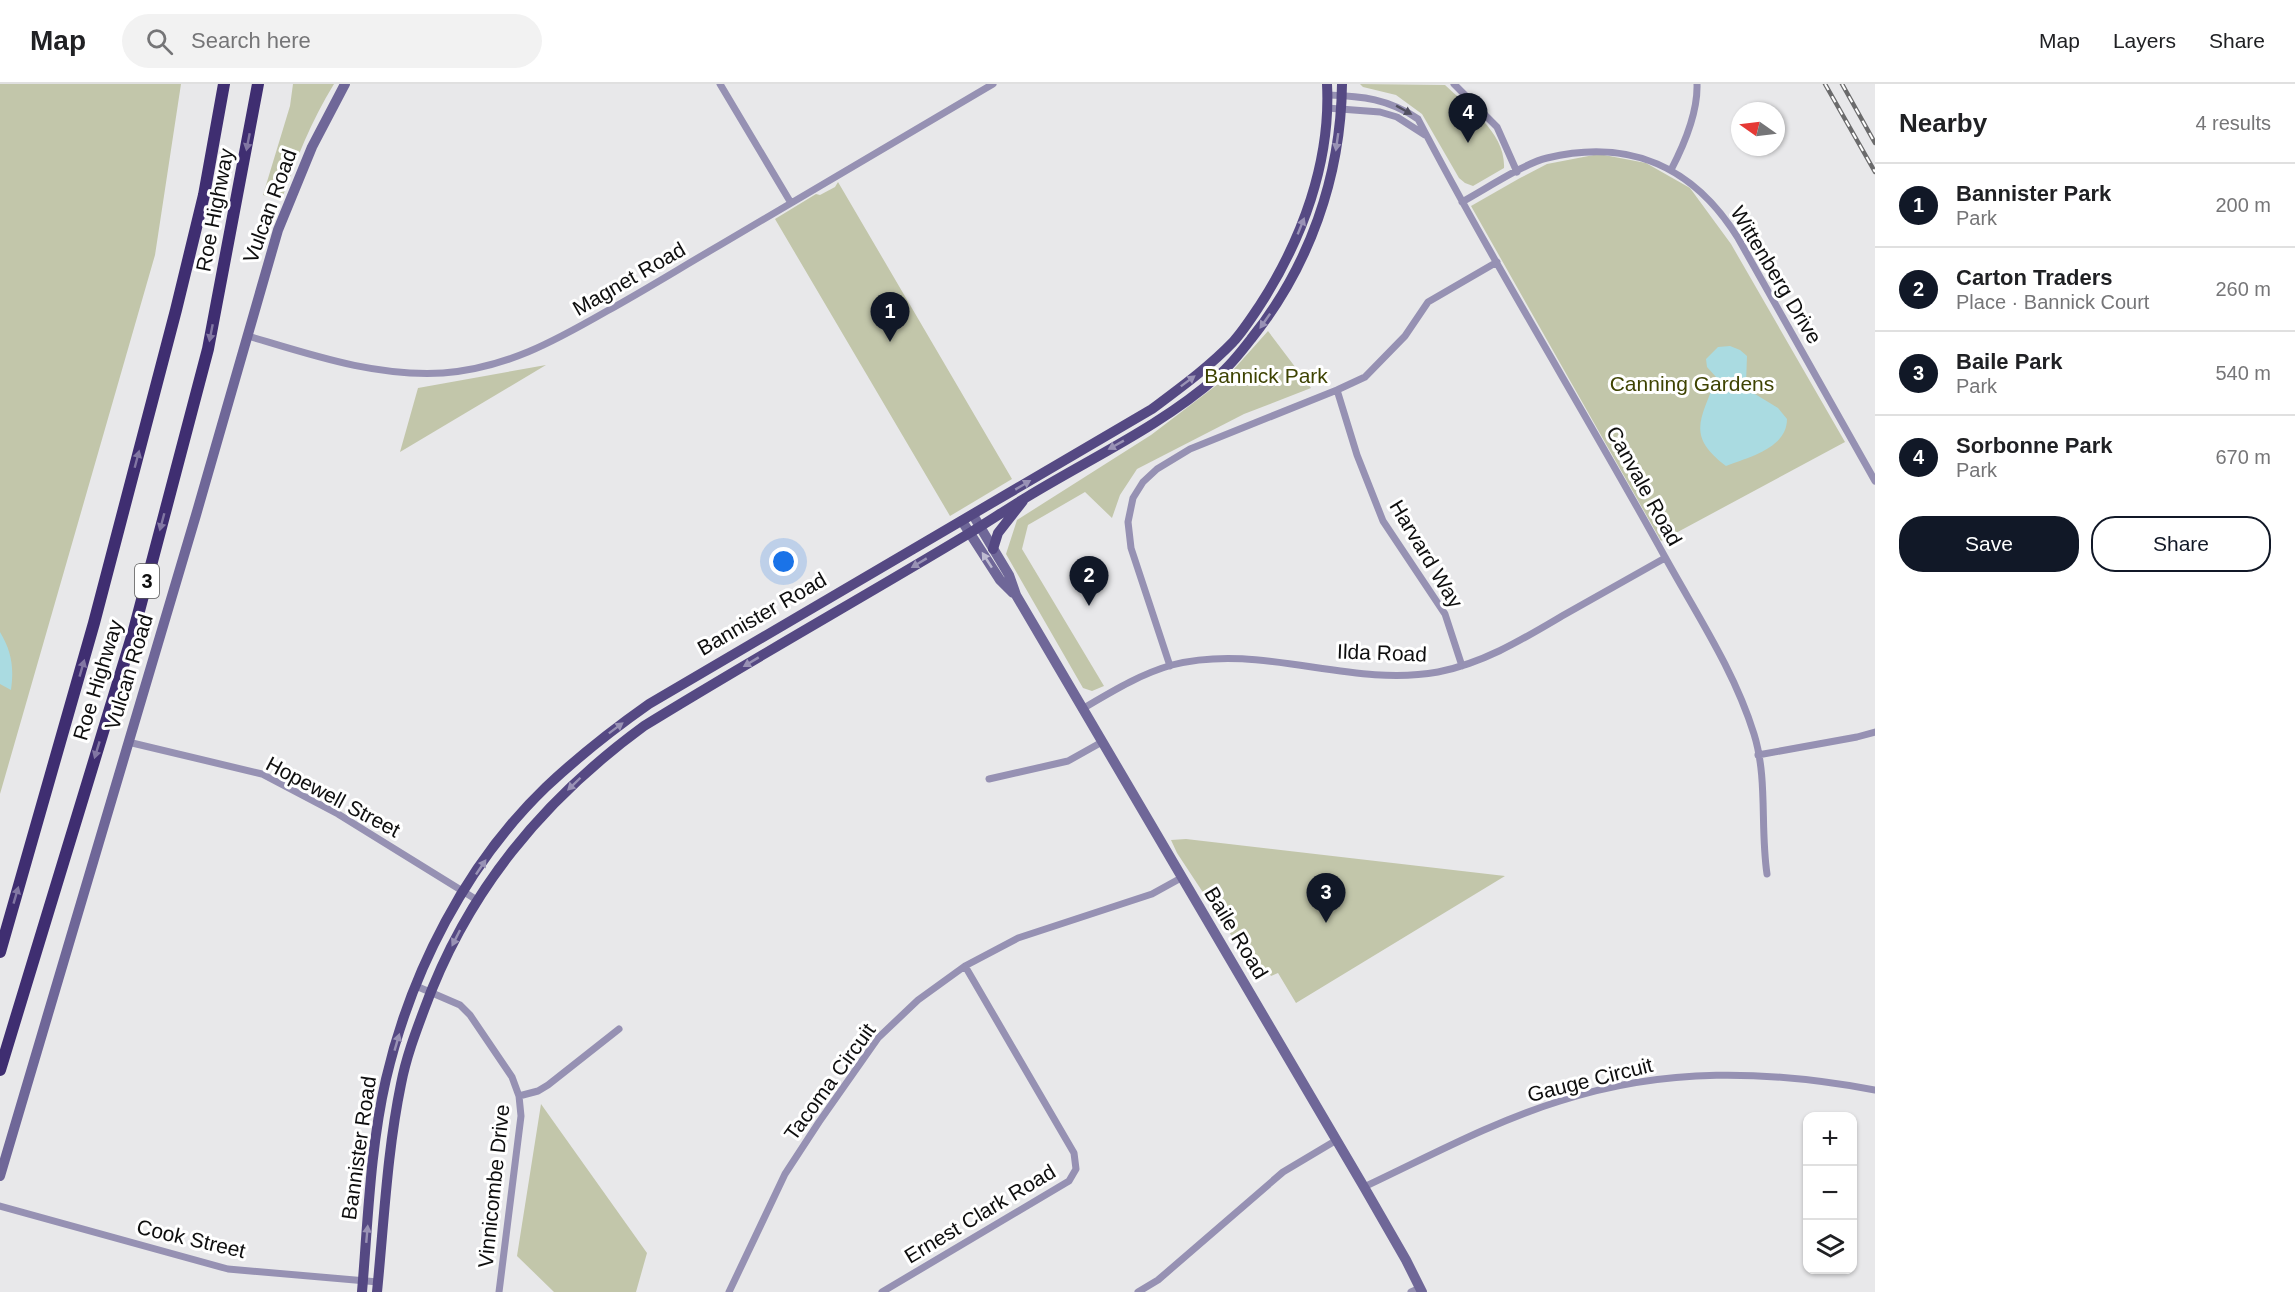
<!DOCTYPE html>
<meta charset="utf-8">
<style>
:root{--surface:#fff;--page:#f2f2f2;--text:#202124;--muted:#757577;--line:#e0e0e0;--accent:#111827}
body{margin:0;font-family:Arial,sans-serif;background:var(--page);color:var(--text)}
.controls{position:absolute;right:18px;bottom:18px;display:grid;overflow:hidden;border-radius:12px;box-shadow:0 2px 4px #0004}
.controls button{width:54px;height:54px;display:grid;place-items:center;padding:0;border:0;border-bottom:2px solid var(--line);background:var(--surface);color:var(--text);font:30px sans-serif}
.compass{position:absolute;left:1731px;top:18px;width:54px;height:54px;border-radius:50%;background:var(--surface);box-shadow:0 2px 4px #0004;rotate:284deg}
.you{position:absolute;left:784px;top:478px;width:21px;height:21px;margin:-15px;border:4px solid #fff;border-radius:50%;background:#1a73e8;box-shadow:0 0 0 9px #1a73e833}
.badge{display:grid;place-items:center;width:39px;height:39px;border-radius:50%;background:var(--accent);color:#fff;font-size:20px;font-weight:700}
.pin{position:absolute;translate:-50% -50px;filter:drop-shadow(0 2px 3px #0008)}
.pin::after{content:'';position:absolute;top:32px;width:21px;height:18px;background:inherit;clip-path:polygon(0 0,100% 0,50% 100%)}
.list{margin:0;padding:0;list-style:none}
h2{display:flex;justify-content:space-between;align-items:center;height:78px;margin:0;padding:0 24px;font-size:26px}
h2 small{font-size:20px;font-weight:400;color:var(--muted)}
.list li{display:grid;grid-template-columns:39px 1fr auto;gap:18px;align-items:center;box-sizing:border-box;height:84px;padding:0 24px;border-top:2px solid var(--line)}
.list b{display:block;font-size:22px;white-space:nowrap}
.list p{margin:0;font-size:20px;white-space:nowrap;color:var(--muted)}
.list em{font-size:20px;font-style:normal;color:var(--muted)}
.actions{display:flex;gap:12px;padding:18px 24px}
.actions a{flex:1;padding:14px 0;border:2px solid var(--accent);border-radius:24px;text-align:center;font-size:21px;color:var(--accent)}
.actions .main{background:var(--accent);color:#fff}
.icon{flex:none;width:33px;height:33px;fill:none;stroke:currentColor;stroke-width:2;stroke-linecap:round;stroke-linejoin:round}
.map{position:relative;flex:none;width:1875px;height:1208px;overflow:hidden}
header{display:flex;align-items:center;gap:36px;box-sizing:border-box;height:84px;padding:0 30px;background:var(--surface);border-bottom:2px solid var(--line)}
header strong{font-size:28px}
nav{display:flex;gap:33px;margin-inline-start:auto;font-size:21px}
.search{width:420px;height:54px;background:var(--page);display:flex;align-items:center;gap:15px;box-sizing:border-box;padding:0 21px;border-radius:33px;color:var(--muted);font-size:22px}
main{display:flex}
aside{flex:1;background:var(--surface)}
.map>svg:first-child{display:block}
.green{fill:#c2c6aa}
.water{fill:#aadbe1}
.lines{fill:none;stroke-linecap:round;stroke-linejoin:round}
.street{stroke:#9691b3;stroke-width:7}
.secondary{stroke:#6f6798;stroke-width:10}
.primary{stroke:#554983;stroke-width:10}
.highway{stroke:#3f2e71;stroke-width:12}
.rail-casing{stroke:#6b6b6c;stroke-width:4.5}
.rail{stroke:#fff;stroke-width:2;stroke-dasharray:7;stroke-linecap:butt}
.oneway{fill:#525060}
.oneway2{fill:#8277a3}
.oneway3{fill:#9992b5}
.oneway4{fill:#bebbd1}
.labels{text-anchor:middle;stroke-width:6;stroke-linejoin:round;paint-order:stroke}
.shield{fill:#fff;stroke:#565656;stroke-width:1.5}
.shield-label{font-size:20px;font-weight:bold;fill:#0e0e0e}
.street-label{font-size:21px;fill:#0e0e0e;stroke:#fff}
.park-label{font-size:21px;fill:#3e4302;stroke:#fff}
</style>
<header>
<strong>Map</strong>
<div class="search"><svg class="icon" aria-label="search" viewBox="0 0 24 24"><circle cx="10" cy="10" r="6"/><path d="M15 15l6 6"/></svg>Search here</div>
<nav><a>Map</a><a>Layers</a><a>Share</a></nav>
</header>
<main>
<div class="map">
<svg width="1875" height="1208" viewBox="0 0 1875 1208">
<rect width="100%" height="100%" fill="#e8e8ea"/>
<!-- green -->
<path class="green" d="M 0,0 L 181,0 L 155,171 L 0,710 Z
M 293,0 L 334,0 C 311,37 296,76 281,117 L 263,111 L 290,22 Z
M 1360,0 L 1445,1 C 1468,23 1506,49 1504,84 L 1473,102 L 1465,99 L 1459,94 L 1422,30 L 1396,11 L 1363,3 Z
M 1599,70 L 1646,79 L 1690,104 L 1731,160 L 1845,358 L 1661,457 L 1471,122 L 1520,94 L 1547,80 Z
M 838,98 L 1012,395 L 950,432 L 775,135 L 816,110 L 820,111 L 835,103 Z
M 1268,247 L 1311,304 L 1244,330 L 1137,385 L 1120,411 L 1112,434 L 1085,408 L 1028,441 L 1022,465 L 1104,602 L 1092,607 L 1083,604 L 1006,470 L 1017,436 L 1151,351 L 1226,294 Z
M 546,281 L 400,368 L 418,304 Z
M 1186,755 L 1505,792 L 1296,919 L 1278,889 L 1271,892 L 1267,886 L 1258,892 L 1177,769 L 1171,756 Z
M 541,1020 L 647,1169 L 636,1208 L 554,1208 L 517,1172 Z"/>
<!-- water -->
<path class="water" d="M 1730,262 L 1740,266 L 1747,272 L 1746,299 L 1755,310 L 1778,324 L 1787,335 C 1787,364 1749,373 1726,382 C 1684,350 1703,334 1716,293 L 1707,283 L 1706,275 L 1718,263 Z
M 0,548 C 12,568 14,584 11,606 L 0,600 Z"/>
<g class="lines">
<!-- street -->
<path class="street" d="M 720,0 L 791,119
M 1454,0 L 1497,43 L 1517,88
M 1328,11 C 1362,12 1389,15 1418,35 C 1495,183 1584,326 1665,473 C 1697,531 1734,586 1754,650 C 1768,695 1760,743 1767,790
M 1327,24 L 1380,28 L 1397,33 L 1425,51
M 1671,86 C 1684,61 1698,29 1697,0
M 1462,118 C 1484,106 1525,79 1547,74 C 1630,54 1694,83 1738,154 L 1875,397
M 248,252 C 312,271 375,293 443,289 C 506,284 553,258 607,227 C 645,206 682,183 720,161 C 811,107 902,54 993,0
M 1337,306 L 1357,371 L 1383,437 L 1445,530 L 1462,582
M 1170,582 L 1131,464 L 1128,438 L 1133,414 L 1143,398 L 1157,385 L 1190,365 L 1337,306 L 1365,293 L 1405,252 L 1428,218 L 1497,178
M 1082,625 C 1111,608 1140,590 1172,581 C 1261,558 1349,604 1438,588 C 1484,579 1523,555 1562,532 C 1596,513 1631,493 1665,474
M 128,658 L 262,690 L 338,730 L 477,816
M 1758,671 L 1857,653 L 1875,648
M 989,695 L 1068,677 L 1102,658
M 416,902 L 460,921 L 470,931 L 512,993 L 519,1012 L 521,1032 L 499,1208
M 519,1012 L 538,1007 L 548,1001 L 619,945
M 1364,1103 C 1428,1073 1492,1038 1560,1017 C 1665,983 1767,986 1875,1006
M 0,1122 L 228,1185 L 378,1198
M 729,1208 L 785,1090 L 819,1038 L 878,954 L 918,916 L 965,882 L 1018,854 L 1152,810 L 1181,794
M 882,1208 L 1069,1097 L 1076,1085 L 1074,1069 L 965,882
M 1138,1208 L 1158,1196 L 1283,1088 L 1335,1057
M 1411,1208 L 1420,1204"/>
<!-- secondary -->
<path class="secondary" d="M 973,431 L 1009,491 L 1016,511 L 1364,1103 L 1406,1176 L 1422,1208
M 962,437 L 1000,496 L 1013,509
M 0,1092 L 196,431 L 278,146 L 312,63 L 345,0"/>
<!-- primary -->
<path class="primary" d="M 993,465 L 998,449 L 1023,417
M 362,1208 C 368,1137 370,1065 386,995 C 411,888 466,780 546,703 C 578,673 612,646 649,620 L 1152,325 C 1180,304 1209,283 1233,258 C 1243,247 1252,233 1260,221 C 1302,156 1331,78 1327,0
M 377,1208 C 384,1138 387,1068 401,1000 C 406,974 415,950 424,926 C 467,807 543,716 644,642 C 751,576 860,515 968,450 C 988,438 1007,425 1027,413 C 1091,374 1161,342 1218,292 C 1230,282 1241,268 1251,255 C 1309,183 1341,93 1342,0"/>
<!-- highway -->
<path class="highway" d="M 0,868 L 94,539 L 176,226 L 204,111 L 224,0
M 0,986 L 134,546 L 208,265 L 258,0"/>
<!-- rail casing -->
<g class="rail-casing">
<path id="rail" d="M 1825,0 L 1875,88
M 1842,0 L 1875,59"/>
</g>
<!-- rail -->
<use href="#rail" class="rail"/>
</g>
<!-- one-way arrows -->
<defs><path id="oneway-solid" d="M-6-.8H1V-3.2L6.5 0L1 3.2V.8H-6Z" transform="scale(1.5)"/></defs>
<use class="oneway" href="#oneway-solid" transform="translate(1404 26) rotate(29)"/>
<g class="oneway2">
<use href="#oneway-solid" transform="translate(248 58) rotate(101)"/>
<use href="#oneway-solid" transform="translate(211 249) rotate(101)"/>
<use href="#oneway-solid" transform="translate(137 375) rotate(-75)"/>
<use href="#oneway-solid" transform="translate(162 438) rotate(105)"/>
<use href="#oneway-solid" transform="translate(82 584) rotate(-74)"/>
<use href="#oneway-solid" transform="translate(97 666) rotate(107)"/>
<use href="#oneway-solid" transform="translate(16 811) rotate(-74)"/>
</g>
<g class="oneway3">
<use href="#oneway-solid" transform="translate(1337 58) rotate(98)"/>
<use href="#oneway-solid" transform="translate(1301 142) rotate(-68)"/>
<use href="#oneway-solid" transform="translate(1265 237) rotate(125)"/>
<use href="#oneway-solid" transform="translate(1188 297) rotate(-37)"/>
<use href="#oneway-solid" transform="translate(1116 361) rotate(151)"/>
<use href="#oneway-solid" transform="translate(1023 401) rotate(-31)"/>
<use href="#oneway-solid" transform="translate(919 479) rotate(149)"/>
<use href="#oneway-solid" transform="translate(751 578) rotate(149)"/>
<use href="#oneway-solid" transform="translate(616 644) rotate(-37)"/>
<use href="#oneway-solid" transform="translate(574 700) rotate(136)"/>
<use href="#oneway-solid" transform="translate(481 783) rotate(-56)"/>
<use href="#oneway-solid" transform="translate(456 854) rotate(117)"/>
<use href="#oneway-solid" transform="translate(397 958) rotate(-74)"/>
<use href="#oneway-solid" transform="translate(367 1150) rotate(-85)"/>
</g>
<use class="oneway4" href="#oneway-solid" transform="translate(987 476) rotate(-123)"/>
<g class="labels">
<!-- shield labels -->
<rect class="shield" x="135" y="480" width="24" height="34" rx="4.5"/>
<g class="shield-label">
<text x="147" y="504">3</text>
</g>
<!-- street labels -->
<g class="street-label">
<text transform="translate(270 122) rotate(-70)" y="7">Vulcan Road</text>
<text transform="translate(215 126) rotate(-79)" y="7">Roe Highway</text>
<text transform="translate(1776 191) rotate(59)" y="7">Wittenberg Drive</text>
<text transform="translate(629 195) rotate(-30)" y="7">Magnet Road</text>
<text transform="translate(1644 402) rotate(61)" y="7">Canvale Road</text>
<text transform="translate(1426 470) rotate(59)" y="7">Harvard Way</text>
<text transform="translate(762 530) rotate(-30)" y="7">Bannister Road</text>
<text transform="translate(1382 569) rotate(2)" y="7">Ilda Road</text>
<text transform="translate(129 588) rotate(-73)" y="7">Vulcan Road</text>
<text transform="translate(98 596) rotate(-73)" y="7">Roe Highway</text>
<text transform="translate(333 713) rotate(28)" y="7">Hopewell Street</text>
<text transform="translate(1236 849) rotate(59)" y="7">Baile Road</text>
<text transform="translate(1590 996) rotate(-14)" y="7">Gauge Circuit</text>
<text transform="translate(830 998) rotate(-54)" y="7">Tacoma Circuit</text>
<text transform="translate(359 1064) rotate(-82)" y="7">Bannister Road</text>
<text transform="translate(494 1102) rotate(-84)" y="7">Vinnicombe Drive</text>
<text transform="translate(980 1130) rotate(-31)" y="7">Ernest Clark Road</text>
<text transform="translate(191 1155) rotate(13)" y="7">Cook Street</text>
</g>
<!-- park labels -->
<g class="park-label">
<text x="1266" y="299">Bannick Park</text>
<text x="1692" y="307">Canning Gardens</text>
</g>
</g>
</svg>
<div class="controls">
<button>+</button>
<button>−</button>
<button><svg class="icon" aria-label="layers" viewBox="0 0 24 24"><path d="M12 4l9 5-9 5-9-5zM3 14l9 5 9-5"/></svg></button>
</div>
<svg class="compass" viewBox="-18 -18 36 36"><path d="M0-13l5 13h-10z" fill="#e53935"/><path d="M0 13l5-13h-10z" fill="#757577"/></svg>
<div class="you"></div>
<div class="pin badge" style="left:890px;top:258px">1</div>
<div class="pin badge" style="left:1089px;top:522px">2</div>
<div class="pin badge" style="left:1326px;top:839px">3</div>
<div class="pin badge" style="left:1468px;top:59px">4</div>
</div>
<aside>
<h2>Nearby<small>4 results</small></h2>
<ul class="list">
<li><span class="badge">1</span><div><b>Bannister Park</b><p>Park</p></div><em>200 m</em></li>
<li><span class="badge">2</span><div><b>Carton Traders</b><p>Place · Bannick Court</p></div><em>260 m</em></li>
<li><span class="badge">3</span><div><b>Baile Park</b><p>Park</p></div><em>540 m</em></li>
<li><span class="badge">4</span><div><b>Sorbonne Park</b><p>Park</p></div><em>670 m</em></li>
</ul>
<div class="actions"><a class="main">Save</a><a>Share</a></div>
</aside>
</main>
